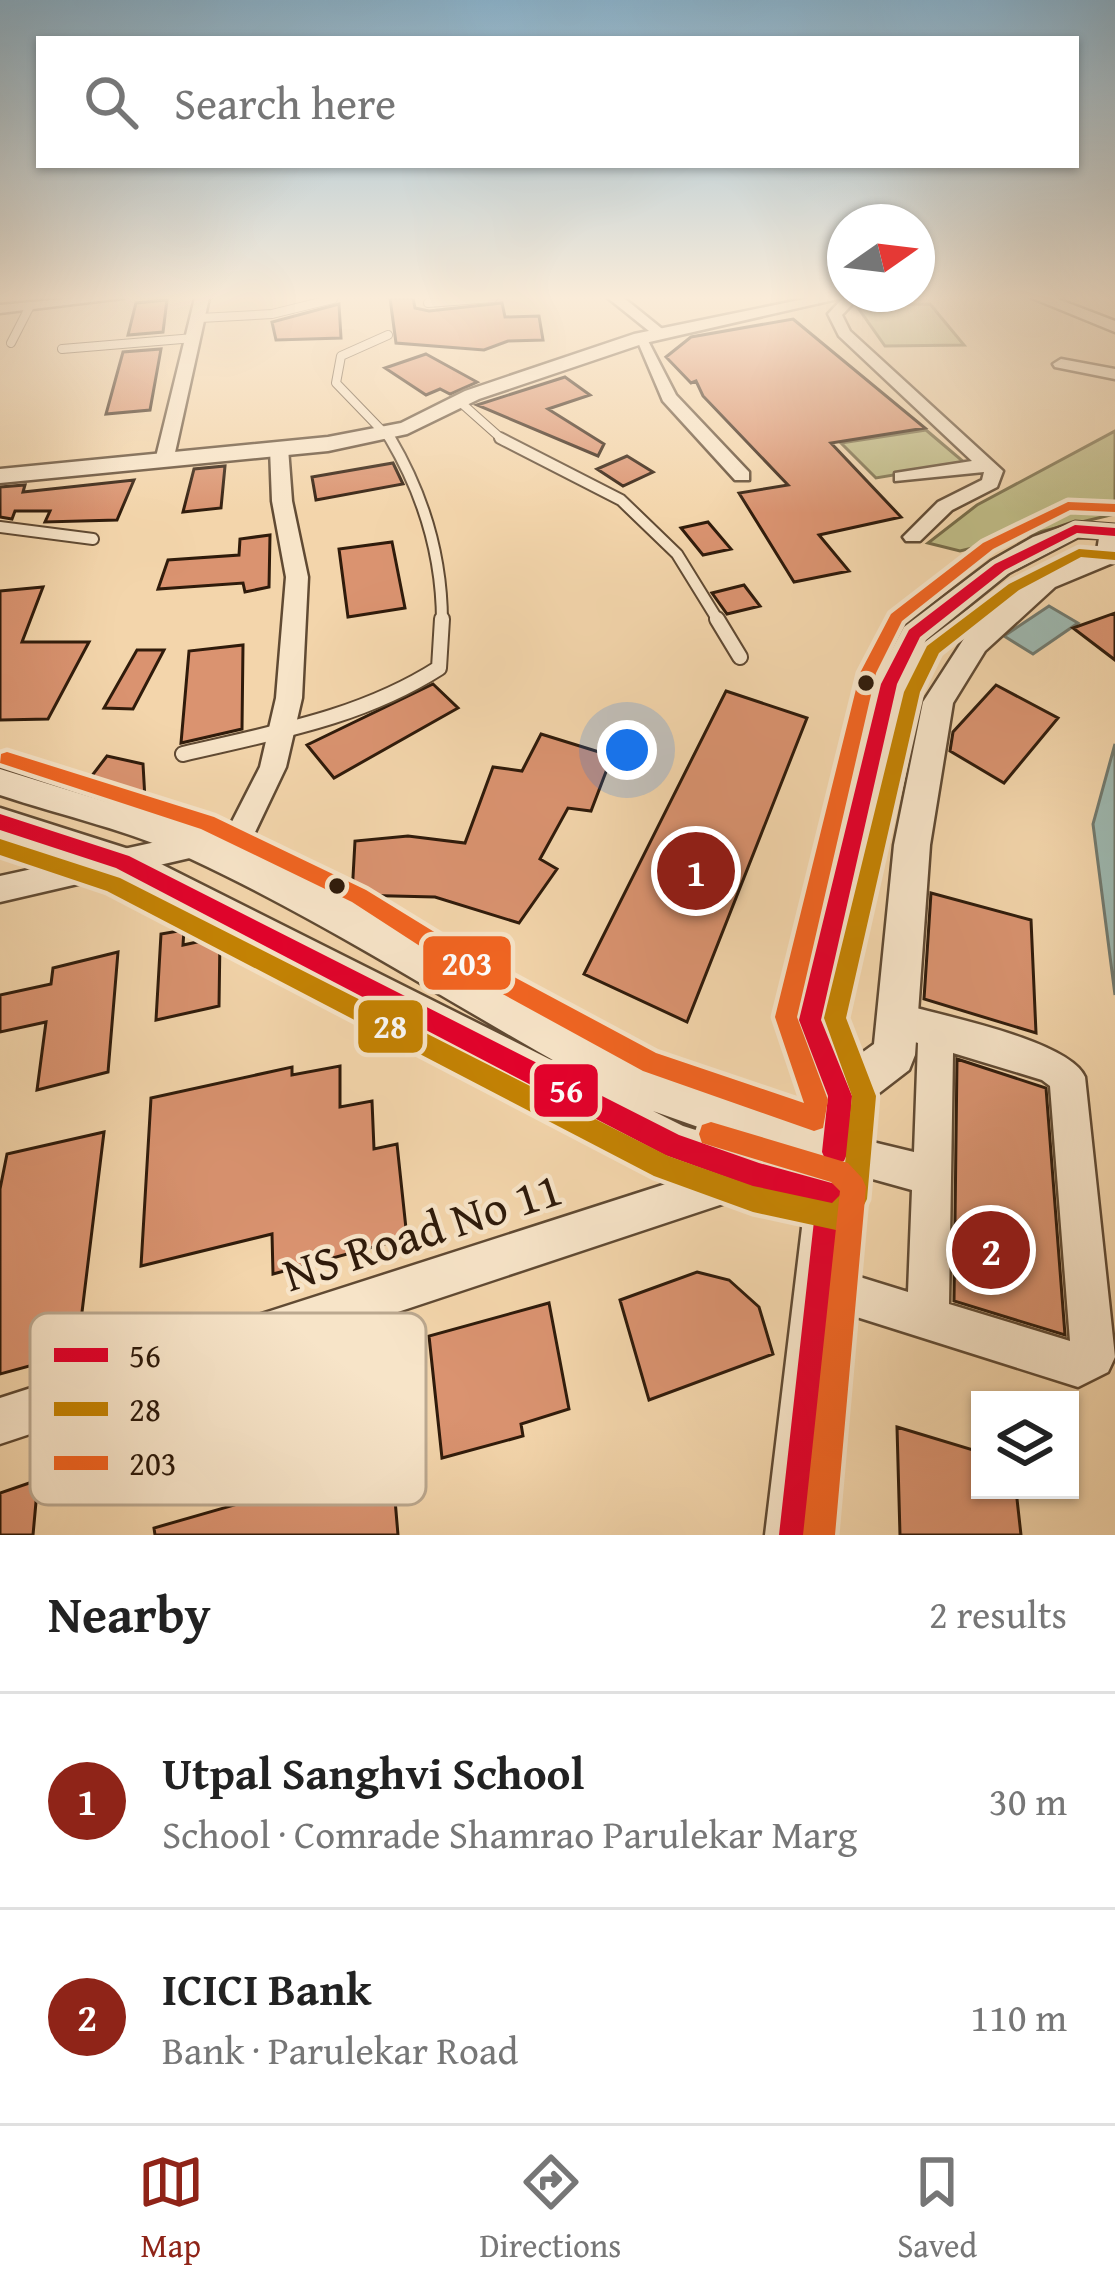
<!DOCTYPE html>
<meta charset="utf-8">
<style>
:root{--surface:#fff;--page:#f6f6f6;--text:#222;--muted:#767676;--line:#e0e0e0;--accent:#8f2418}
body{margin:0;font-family:"Gentium Book Plus",serif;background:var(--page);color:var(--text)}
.controls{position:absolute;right:36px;bottom:36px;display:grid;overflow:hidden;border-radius:0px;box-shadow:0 3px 9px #0004}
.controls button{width:108px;height:108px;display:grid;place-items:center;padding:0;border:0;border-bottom:3px solid var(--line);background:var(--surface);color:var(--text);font:60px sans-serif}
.compass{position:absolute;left:827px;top:204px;width:108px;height:108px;border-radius:50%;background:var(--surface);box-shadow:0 3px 9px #0004;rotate:76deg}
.you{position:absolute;left:627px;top:750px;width:42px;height:42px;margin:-30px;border:9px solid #fff;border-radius:50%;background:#1a73e8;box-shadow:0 0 0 18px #1a73e833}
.badge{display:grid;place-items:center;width:78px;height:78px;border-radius:50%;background:var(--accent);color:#fff;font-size:39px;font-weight:700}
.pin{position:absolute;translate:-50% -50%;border:6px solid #fff;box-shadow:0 3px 12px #0006}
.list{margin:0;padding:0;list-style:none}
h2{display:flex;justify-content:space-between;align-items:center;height:156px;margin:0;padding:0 48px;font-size:51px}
h2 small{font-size:39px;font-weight:400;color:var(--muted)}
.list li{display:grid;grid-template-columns:78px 1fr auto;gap:36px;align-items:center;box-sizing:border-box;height:216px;padding:0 48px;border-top:3px solid var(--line)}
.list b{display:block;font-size:45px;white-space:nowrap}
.list p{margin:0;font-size:39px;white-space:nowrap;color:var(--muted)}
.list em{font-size:39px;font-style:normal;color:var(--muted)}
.icon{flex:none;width:66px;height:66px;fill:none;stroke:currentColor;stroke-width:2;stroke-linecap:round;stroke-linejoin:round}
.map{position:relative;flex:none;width:1115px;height:1535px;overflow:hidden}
.search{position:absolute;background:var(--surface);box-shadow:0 3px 9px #0004;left:36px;right:36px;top:36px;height:132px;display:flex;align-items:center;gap:30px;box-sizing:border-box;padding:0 42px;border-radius:0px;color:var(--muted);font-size:45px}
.sheet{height:588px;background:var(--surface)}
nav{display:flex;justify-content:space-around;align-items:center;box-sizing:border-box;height:168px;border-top:3px solid var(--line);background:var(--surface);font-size:33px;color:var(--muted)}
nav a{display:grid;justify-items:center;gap:6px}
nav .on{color:var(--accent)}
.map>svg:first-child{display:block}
.green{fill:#bfbc86;stroke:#776c48;stroke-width:3}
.water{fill:#9db8b0;stroke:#71796e;stroke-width:3}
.building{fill:#da9370;stroke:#2f1b0b;stroke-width:3}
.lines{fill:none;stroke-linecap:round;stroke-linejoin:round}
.service-far2-casing{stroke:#604a33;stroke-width:10}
.service-far1-casing{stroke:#604a33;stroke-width:14}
.service-casing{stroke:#604a33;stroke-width:18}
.minor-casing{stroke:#604a33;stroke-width:5}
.tertiary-casing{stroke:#604a33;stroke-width:5}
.service-far2{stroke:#f7e4c8;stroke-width:8}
.service-far1{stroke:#f7e4c8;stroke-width:10}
.service{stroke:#f7e4c8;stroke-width:14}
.minor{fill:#f7e4c8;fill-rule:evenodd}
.tertiary{fill:#f7e4c8;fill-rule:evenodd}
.bus-1-casing{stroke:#f7e4c8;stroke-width:9}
.bus-2-casing{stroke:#f7e4c8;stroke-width:9}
.bus-3-casing{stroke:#f7e4c8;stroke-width:9}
.bus-1{fill:#e4002b;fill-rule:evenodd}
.bus-2{fill:#c58303;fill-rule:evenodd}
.bus-3{fill:#f26522;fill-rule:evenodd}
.bus-dot{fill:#2f1b0b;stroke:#f7e4c8;stroke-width:4.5}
.labels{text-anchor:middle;stroke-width:9;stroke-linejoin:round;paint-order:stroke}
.near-street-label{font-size:48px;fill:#2f1b0b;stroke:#f7e4c8}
.key{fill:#f7e4c8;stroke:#bba88f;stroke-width:3}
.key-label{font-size:33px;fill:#2f1b0b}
.line-badge{stroke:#f7e4c8;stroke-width:4.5}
.badge-label{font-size:33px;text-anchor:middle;font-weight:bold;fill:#fff}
</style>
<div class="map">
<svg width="1115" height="1535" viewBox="0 0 1115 1535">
<rect width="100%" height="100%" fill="#f3d5ab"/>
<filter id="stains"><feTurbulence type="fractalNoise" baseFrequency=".00167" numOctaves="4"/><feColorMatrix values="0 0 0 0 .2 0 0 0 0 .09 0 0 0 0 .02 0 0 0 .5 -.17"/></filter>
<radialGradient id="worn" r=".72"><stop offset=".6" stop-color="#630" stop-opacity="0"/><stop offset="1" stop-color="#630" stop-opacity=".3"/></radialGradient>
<!-- green -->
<path class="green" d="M 930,304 L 964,345 L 885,346 L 856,305 Z
M 926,430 L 965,463 L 876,478 L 841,443 Z
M 1115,431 L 1115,514 L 960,551 L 928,543 L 977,505 Z"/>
<!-- water -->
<path class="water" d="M 1049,606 L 1078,623 L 1033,654 L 1004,636 Z
M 1115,744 L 1115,995 L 1093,824 Z"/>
<!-- building -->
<path class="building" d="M 390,298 L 413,298 L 415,308 L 429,311 L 502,303 L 505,317 L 539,316 L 543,340 L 508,341 L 484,350 L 396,343 Z
M 167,300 L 163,332 L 128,335 L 136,303 Z
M 339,304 L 341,338 L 276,340 L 272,322 Z
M 793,319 L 925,428 L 831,443 L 901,517 L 819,535 L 849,571 L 794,582 L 739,493 L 788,485 L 703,396 L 696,381 L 691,383 L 666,357 L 691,337 Z
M 161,349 L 150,410 L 106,414 L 123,352 Z
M 426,354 L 477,382 L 450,394 L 440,389 L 426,395 L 385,368 Z
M 565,377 L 590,395 L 548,409 L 604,444 L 598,456 L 477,405 Z
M 627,456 L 653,472 L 623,486 L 597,469 Z
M 393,463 L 403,484 L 316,500 L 312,477 Z
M 225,466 L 221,508 L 183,512 L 194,469 Z
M 134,480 L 117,520 L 45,522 L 50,511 L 15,511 L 12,519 L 0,517 L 0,487 L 25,485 L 23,492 Z
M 708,522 L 731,549 L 703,555 L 681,528 Z
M 270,535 L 269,587 L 245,592 L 243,583 L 158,589 L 168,560 L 239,555 L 240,539 Z
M 392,542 L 405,608 L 348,617 L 339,549 Z
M 744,585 L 760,606 L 727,614 L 712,593 Z
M 43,587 L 22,642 L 89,642 L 48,719 L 0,720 L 0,591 Z
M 1115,613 L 1115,660 L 1073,628 Z
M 243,645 L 242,729 L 181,743 L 189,651 Z
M 137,650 L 164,650 L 133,709 L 104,708 Z
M 433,684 L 458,708 L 334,778 L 307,745 Z
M 996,685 L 1058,718 L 1004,783 L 950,751 L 953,732 Z
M 726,691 L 807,718 L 687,1022 L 584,974 Z
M 541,734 L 612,756 L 591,811 L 568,808 L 540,859 L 557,869 L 519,923 L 435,897 L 352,895 L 355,841 L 408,836 L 465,843 L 493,767 L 522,771 Z
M 107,756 L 143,764 L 145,799 L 84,786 Z
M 931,893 L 1031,920 L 1036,1033 L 924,999 Z
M 184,930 L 183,945 L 220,937 L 219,1006 L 156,1020 L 161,934 Z
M 118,952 L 108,1072 L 37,1090 L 46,1022 L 0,1032 L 0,995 L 51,984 L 53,968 Z
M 957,1059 L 1046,1088 L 1065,1335 L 954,1301 Z
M 340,1066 L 340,1107 L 372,1101 L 374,1149 L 397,1144 L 407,1238 L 273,1274 L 272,1234 L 141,1266 L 151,1098 L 292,1067 L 292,1075 Z
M 104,1132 L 77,1353 L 0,1374 L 0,1189 L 7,1154 Z
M 697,1272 L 729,1280 L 759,1307 L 773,1354 L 649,1400 L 620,1300 Z
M 549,1303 L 569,1409 L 521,1424 L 523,1436 L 442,1458 L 429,1336 Z
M 384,1369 L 398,1535 L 155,1535 L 154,1528 L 283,1491 L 281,1400 Z
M 897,1427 L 980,1452 L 980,1490 L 1016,1490 L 1021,1535 L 900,1535 Z
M 38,1480 L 33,1535 L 0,1535 L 0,1493 Z"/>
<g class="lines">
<!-- service-far2 casing -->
<g class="service-far2-casing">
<path id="service-far2" d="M 428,303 L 493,298
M 200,318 L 272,314 L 333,299
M 388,335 L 341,356 L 336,383 L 392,441
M 11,343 L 30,306
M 62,349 L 194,338
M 459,401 L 504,441"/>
</g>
<!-- service-far1 casing -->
<g class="service-far1-casing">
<path id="service-far1" d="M 390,438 C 423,494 442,557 442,622
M 500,438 L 621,500 L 677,554 L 719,622
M 0,527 L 93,539"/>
</g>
<!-- service casing -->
<g class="service-casing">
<path id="service" d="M 717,619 L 740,657
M 183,754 C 272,733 361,718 439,668 L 442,619"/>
</g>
<!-- minor casing -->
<g class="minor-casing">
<path id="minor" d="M 74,298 L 123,298 L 0,313 L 0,305 Z
M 195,298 L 209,298 L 174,457 L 165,463 L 156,457 Z
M 608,298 L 624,298 L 666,332 L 654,335 Z
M 843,298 L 858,298 L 842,315 L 850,331 L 1003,471 L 997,487 L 952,510 L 920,541 L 906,541 L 903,537 L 938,502 L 982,480 L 984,472 L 895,481 L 895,473 L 972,461 L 839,336 L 828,314 Z
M 635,335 L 645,335 L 676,395 L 749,472 L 749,480 L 735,480 L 663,401 Z
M 1061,359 L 1115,369 L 1115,379 L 1055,367 L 1053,364 Z
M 279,443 L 288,448 L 292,501 L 308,577 L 302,698 L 286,767 L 238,868 L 228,872 L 218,868 L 213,859 L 260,767 L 276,698 L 286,577 L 272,501 L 270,448 Z
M 197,833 L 207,836 L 212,845 L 207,854 L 0,902 L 0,876 Z
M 897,1003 C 939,1015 1069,1040 1085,1077 L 1115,1357 L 1108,1372 L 1078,1387 L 806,1301 L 800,1286 L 806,1271 L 821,1265 L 908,1292 L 912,1190 L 822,1165 L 816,1152 L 822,1139 L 835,1133 L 914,1152 L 918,1043 L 885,1032 L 880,1020 L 885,1008 ZM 953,1053 L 1042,1080 L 1050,1086 L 1070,1341 L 949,1304 Z
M 759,1154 L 773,1159 L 778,1173 L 773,1187 L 759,1192 L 0,1444 L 0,1398 Z"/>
</g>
<!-- tertiary casing -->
<g class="tertiary-casing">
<path id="tertiary" d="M 809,298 L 842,298 L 645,343 L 479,399 L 407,434 L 328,451 L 0,483 L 0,469 L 328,437 L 401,423 L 465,391 L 634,334 Z
M 1032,298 L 1055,298 L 1115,321 L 1115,332 Z
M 1075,522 L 1115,525 L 1115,562 L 1055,587 L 985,651 L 953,703 L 930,845 L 915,1055 L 909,1070 L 861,1107 L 825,1535 L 765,1535 L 804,1211 L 658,1162 L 110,873 L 0,836 L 0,808 L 135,851 L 567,1068 C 442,998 322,920 191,859 C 132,831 63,816 0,795 L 0,769 L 210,834 L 362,906 L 456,964 L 650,1066 L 815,1122 L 818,1096 L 789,1020 L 874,684 L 904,627 L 991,561 L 1033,537 ZM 1078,537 L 1099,538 L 1097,551 L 1037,575 L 965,637 L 923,702 L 894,845 L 874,1044 L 848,1063 L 831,1020 L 904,684 L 926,640 L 1009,573 ZM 653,1111 L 800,1163 L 683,1126 Z"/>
</g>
<!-- service-far2 -->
<use href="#service-far2" class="service-far2"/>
<!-- service-far1 -->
<use href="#service-far1" class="service-far1"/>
<!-- service -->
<use href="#service" class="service"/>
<!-- minor -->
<use href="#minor" class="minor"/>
<!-- tertiary -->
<use href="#tertiary" class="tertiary"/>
<!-- bus-1 casing -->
<g class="bus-1-casing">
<path id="bus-1" d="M 1075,525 L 1115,528 L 1115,536 L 1077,533 L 1005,570 L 920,637 L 897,684 L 821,1020 L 852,1096 L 848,1152 L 844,1161 L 835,1165 L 826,1161 L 822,1152 L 828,1096 L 799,1020 L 881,684 L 909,630 L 995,564 Z
M 0,814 L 129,856 L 679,1135 L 759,1163 L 839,1185 L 843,1194 L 811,1535 L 779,1535 L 816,1203 L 759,1189 L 665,1155 L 116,868 L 0,830 Z"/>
</g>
<!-- bus-2 casing -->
<g class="bus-2-casing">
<path id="bus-2" d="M 1079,549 L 1115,552 L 1115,560 L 1081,557 L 1019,590 L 939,653 L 920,692 L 846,1018 L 876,1096 L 867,1199 C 861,1213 850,1224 836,1230 L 753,1212 L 654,1176 L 107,891 L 0,855 L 0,839 L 120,878 L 668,1156 L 753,1186 L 832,1203 L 842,1193 L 852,1096 L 824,1018 L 904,692 L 927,646 L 1009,584 Z"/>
</g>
<!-- bus-3 casing -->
<g class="bus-3-casing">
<path id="bus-3" d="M 1068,502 L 1115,504 L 1115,512 L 1070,510 L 993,549 L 902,621 L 876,673 L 797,1017 L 828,1100 L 823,1128 L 814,1131 L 643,1071 L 446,963 L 352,902 L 201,829 L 0,763 L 1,754 L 7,752 L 214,817 L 366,890 L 462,949 L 656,1053 L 804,1103 L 775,1017 L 860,673 L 891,614 L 983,543 Z
M 711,1122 L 848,1163 L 862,1178 L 866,1187 L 835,1535 L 803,1535 L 840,1191 L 831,1182 L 702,1143 L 699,1134 L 702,1125 Z"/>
</g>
<!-- bus-1 -->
<use href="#bus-1" class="bus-1"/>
<!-- bus-2 -->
<use href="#bus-2" class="bus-2"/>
<!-- bus-3 -->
<use href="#bus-3" class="bus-3"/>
</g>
<!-- sky -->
<linearGradient id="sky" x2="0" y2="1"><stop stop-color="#8ab6d2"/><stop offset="0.58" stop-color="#faecd9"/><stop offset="1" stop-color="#faecd9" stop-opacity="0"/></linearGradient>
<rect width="1115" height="513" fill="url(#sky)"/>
<!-- markers -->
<g class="bus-dot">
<circle cx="866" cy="683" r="10"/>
<circle cx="337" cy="886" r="10"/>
</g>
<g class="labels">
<!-- near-street labels -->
<g class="near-street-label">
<text transform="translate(422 1231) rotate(-18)" y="17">NS Road No 11</text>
</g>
</g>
<!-- legend -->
<rect x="30" y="1313" width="396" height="192" rx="18" class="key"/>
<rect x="54" y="1348" width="54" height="14" fill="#e4002b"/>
<rect x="54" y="1402" width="54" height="14" fill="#c58303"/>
<rect x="54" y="1456" width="54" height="14" fill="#f26522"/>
<g class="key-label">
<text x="129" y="1367">56</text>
<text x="129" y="1421">28</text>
<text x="129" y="1475">203</text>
</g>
<g class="line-badge">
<rect x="421" y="934" width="92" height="58" rx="12" fill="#f26522"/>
<rect x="356" y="998" width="69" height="57" rx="12" fill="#c58303"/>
<rect x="532" y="1062" width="68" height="57" rx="12" fill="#e4002b"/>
</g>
<g class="badge-label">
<text x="467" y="975">203</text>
<text x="390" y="1038">28</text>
<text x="566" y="1102">56</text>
</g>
<rect width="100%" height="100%" filter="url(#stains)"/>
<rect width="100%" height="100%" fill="url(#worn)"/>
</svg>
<div class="controls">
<button><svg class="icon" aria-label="layers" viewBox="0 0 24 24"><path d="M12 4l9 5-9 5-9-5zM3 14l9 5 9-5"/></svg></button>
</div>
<svg class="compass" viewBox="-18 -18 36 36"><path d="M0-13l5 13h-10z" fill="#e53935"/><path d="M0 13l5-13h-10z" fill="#767676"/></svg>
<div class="you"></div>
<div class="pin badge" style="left:696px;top:871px">1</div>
<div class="pin badge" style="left:991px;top:1250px">2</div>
<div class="search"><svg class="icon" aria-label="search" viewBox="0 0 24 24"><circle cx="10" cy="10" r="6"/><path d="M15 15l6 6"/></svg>Search here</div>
</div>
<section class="sheet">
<h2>Nearby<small>2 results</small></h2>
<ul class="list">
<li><span class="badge">1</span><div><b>Utpal Sanghvi School</b><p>School · Comrade Shamrao Parulekar Marg</p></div><em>30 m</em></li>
<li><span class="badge">2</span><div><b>ICICI Bank</b><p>Bank · Parulekar Road</p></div><em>110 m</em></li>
</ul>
</section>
<nav>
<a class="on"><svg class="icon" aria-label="map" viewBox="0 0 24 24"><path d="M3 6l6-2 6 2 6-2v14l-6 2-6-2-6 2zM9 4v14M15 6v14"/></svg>Map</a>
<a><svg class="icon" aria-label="directions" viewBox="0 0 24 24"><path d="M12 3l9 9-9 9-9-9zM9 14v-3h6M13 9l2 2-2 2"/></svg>Directions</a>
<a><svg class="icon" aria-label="saved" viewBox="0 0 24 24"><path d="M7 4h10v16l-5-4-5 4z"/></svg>Saved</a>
</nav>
